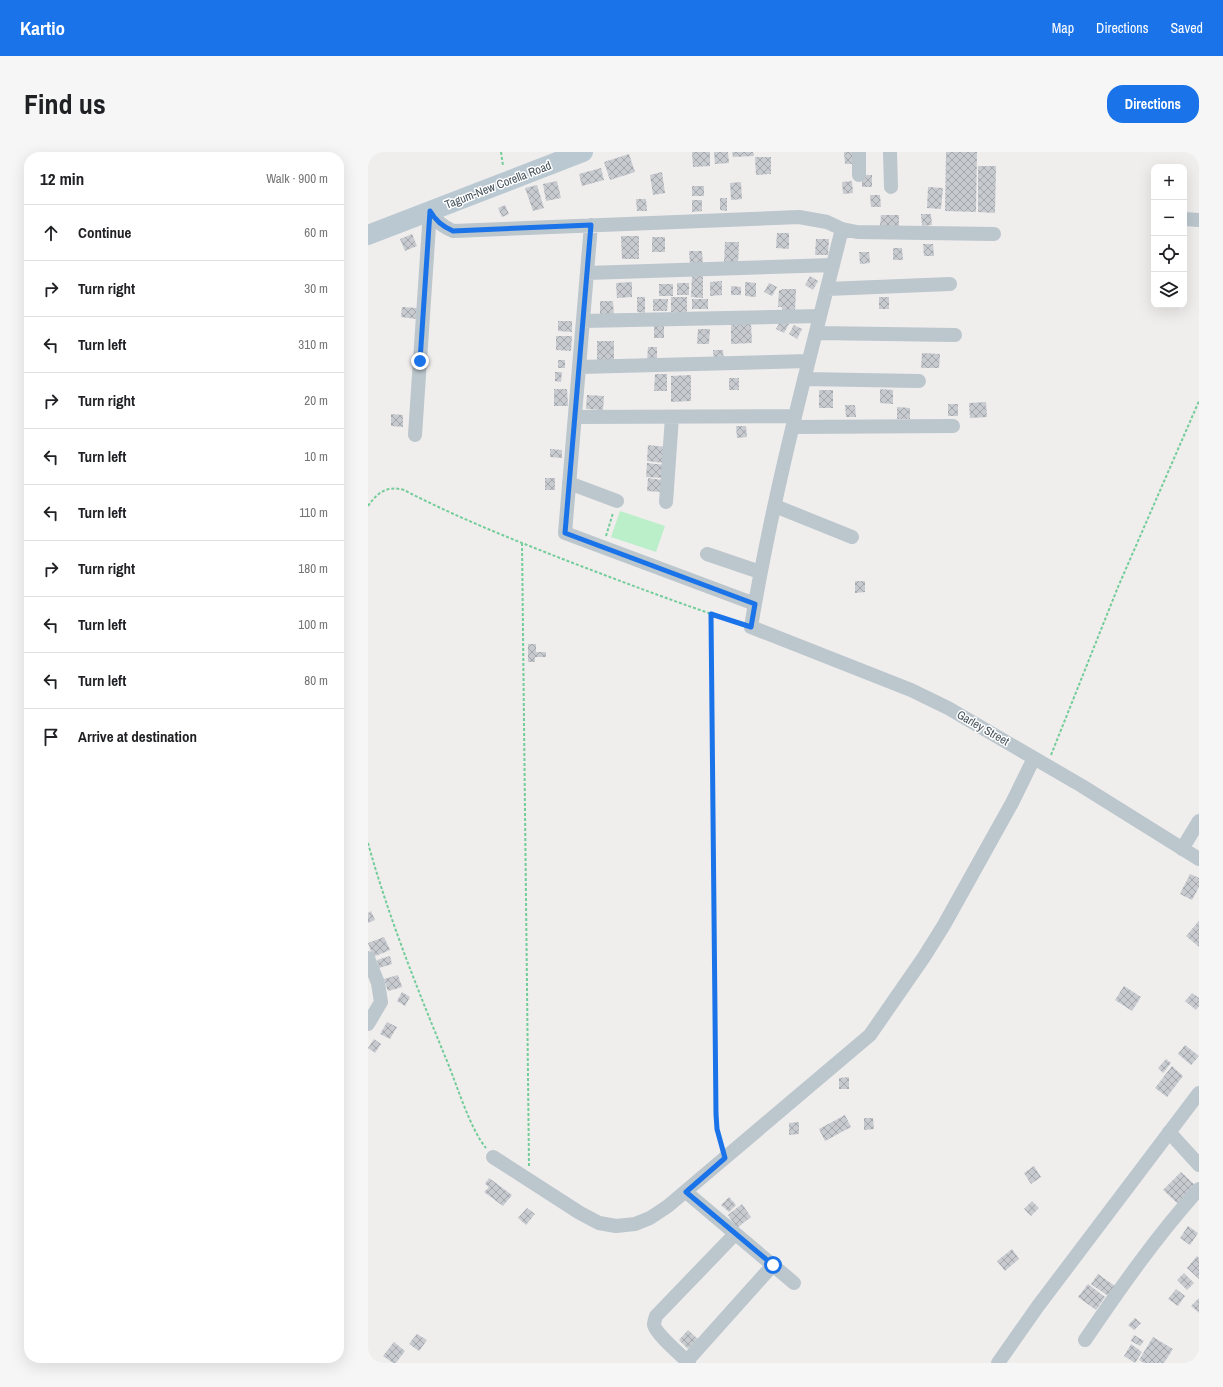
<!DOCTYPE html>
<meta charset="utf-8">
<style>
:root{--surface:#fff;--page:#f6f6f6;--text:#202124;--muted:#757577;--line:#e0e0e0;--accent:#1a73e8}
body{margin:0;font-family:"Archivo Narrow",sans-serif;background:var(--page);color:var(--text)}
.controls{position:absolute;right:12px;top:12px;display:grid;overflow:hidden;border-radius:8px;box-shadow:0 4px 16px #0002}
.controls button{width:36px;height:36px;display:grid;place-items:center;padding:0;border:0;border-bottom:1px solid var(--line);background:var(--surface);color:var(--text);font:20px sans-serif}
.stop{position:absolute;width:12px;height:12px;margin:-9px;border:3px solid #1a73e8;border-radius:50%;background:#fff}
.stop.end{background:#1a73e8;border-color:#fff;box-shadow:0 1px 4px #0008}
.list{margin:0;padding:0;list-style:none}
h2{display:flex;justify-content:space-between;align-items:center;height:52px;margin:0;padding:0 16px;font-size:17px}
h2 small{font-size:13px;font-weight:400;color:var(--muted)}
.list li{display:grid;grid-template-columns:26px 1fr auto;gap:12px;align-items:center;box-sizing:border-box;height:56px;padding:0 16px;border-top:1px solid var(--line)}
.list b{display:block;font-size:15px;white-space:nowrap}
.list em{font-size:13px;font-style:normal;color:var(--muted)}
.icon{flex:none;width:22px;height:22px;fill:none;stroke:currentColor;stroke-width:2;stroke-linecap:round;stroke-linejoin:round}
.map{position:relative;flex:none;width:831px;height:1211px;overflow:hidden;border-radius:16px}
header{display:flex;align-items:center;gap:24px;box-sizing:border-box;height:56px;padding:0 20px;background:var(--accent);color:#fff}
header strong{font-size:19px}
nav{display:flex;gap:22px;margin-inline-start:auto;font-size:14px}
.intro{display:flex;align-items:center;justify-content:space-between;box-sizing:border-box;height:96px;padding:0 24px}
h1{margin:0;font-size:28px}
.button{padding:10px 18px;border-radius:16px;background:var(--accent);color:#fff;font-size:14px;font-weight:700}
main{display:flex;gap:24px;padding:0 24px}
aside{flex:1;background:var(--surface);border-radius:16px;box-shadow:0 4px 16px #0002}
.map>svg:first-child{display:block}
.park{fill:#baefca}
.building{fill:url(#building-cross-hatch)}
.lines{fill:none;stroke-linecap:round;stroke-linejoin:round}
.path{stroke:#72cd99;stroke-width:2;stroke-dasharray:3 2;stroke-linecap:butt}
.minor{stroke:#bbc6cd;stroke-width:14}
.secondary{stroke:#bac8d2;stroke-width:20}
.route{stroke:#1a73e8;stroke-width:5}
.labels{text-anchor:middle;stroke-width:3;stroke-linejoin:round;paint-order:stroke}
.street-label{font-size:12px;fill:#45525b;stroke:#fff}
</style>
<header>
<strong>Kartio</strong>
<nav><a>Map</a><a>Directions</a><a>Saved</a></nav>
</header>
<div class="intro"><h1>Find us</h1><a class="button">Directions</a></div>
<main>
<aside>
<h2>12 min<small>Walk · 900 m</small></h2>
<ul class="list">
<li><svg class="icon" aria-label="ahead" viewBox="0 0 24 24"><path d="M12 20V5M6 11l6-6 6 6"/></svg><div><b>Continue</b></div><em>60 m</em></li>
<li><svg class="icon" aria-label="right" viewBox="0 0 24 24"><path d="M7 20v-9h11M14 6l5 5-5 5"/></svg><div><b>Turn right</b></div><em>30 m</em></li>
<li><svg class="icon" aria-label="left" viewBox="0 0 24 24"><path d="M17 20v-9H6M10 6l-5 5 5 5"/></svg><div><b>Turn left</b></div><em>310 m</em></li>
<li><svg class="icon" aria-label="right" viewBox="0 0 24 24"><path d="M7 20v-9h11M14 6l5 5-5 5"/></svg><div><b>Turn right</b></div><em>20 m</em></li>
<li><svg class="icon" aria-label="left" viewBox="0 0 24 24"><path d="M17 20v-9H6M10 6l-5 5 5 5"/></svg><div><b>Turn left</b></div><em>10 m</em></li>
<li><svg class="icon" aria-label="left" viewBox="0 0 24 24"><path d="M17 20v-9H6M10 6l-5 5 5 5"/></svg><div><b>Turn left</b></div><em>110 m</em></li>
<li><svg class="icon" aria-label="right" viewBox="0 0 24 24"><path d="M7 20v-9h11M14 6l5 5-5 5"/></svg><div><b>Turn right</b></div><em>180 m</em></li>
<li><svg class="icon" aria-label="left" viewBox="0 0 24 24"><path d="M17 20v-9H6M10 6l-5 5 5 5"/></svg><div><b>Turn left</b></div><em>100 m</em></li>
<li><svg class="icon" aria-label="left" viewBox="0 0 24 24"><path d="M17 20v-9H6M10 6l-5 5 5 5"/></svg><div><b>Turn left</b></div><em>80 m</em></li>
<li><svg class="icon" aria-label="arrive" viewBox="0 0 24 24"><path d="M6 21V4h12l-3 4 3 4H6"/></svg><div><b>Arrive at destination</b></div></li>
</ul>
</aside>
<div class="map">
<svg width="831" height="1211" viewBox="0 0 831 1211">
<defs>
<pattern id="building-cross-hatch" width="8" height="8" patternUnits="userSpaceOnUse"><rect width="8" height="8" fill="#c7cbd0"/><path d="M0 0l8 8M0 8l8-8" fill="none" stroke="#a3a7ac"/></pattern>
</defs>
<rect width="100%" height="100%" fill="#f0eded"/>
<!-- park -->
<path class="park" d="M 252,359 L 297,374 L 288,400 L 243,385 Z"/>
<!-- building -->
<path class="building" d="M 324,0 L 342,0 L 342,14 L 325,15 Z
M 346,0 L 360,0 L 361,11 L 347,12 Z
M 364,0 L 385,0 L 386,4 L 365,5 Z
M 476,0 L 486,0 L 487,12 L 477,12 Z
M 578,0 L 609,0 L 608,60 L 577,59 Z
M 261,2 L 267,20 L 242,28 L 236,10 Z
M 387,5 L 403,5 L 403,22 L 388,23 Z
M 610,14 L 628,14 L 627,61 L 610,60 Z
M 233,16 L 236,28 L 214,34 L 211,22 Z
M 294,20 L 297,41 L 285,43 L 282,23 Z
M 494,23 L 504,23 L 504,35 L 494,35 Z
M 189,29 L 193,46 L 178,49 L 175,32 Z
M 484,29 L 485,41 L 475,42 L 474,30 Z
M 373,30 L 374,47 L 363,48 L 362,31 Z
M 169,33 L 176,56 L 165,59 L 157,36 Z
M 324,34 L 336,34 L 336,44 L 324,44 Z
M 560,35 L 575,36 L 573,57 L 559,56 Z
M 502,43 L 512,43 L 513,55 L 503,55 Z
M 352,46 L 359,46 L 359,59 L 352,58 Z
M 268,47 L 278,47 L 279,59 L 269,59 Z
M 324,48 L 334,48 L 334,59 L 324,60 Z
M 137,53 L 141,62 L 134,65 L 130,56 Z
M 553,62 L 563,62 L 564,73 L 554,74 Z
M 513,63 L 531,63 L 531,74 L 512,74 Z
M 409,81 L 421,81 L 421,97 L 408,96 Z
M 44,82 L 49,94 L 37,99 L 32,87 Z
M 253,84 L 271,84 L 271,107 L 254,107 Z
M 284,85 L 297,85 L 297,100 L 284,100 Z
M 448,87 L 461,87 L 460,103 L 447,103 Z
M 357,90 L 371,90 L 370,113 L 356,112 Z
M 555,92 L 565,92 L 566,104 L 556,104 Z
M 525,96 L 534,96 L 535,108 L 525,108 Z
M 321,99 L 334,99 L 335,112 L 322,112 Z
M 491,100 L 501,100 L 502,111 L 492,112 Z
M 324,124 L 335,124 L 335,146 L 323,145 Z
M 442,124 L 450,129 L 445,138 L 437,133 Z
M 354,129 L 354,143 L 342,144 L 342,130 Z
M 264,130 L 264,145 L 249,146 L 248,131 Z
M 377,130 L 388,131 L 388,145 L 377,144 Z
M 309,131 L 321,131 L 321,143 L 309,143 Z
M 401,131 L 409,135 L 404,144 L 396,140 Z
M 291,132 L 305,132 L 305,144 L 291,144 Z
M 363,134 L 373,135 L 373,143 L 363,143 Z
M 414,137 L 428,137 L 427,159 L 414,159 L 414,155 L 410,155 L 411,138 L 414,138 Z
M 269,145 L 277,145 L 277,161 L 269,160 Z
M 303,145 L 319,145 L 319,160 L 303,160 Z
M 511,145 L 521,145 L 521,157 L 511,157 Z
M 285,147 L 300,147 L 299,159 L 285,159 Z
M 324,147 L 340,147 L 340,157 L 324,157 Z
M 232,149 L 245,149 L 246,164 L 232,164 Z
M 34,155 L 49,156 L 48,167 L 33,165 Z
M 413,168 L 421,172 L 416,181 L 408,177 Z
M 190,169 L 204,169 L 204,180 L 190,179 Z
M 363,171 L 383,171 L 384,191 L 363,192 Z
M 426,173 L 434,177 L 429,187 L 421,182 Z
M 286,174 L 296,174 L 296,186 L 286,186 Z
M 330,177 L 342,177 L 341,192 L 329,192 Z
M 188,184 L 204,184 L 203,199 L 188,198 Z
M 229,189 L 246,189 L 246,210 L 229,210 Z
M 280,195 L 289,195 L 289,209 L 279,209 Z
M 345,198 L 355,198 L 356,210 L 346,210 Z
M 554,201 L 572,202 L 571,216 L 553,216 Z
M 190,208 L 197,208 L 197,216 L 190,216 Z
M 187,220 L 194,220 L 193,230 L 187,229 Z
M 287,222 L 299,222 L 299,239 L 286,239 Z
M 323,223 L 323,249 L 303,250 L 303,224 Z
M 361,226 L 371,226 L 371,238 L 361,238 Z
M 186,237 L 199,237 L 200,254 L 186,254 Z
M 512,237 L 525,238 L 525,252 L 512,251 Z
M 451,238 L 465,238 L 465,256 L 451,256 Z
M 219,243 L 236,244 L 235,258 L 218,257 Z
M 618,250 L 619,265 L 602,266 L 601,251 Z
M 580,252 L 590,252 L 590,264 L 580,264 Z
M 477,253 L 487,253 L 488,265 L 478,265 Z
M 529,255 L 542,256 L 542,267 L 529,267 Z
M 23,262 L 35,263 L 35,275 L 23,274 Z
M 368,274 L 378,274 L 379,285 L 369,286 Z
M 280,293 L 298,295 L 296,311 L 279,309 Z
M 182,297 L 194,298 L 194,306 L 182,305 Z
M 279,311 L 297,313 L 296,326 L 278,325 Z
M 177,326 L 187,326 L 187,338 L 177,338 Z
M 280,326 L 294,328 L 292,340 L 279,339 Z
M 487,429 L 497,429 L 497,440 L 487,441 Z
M 160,492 L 168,492 L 168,500 L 178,500 L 178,505 L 167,505 L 167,510 L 160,510 Z
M 822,722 L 831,726 L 831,735 L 824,748 L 812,742 Z
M 3,759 L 7,768 L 0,771 L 0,761 Z
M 831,769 L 831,795 L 818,784 Z
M 16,785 L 22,798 L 5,805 L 0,791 Z
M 22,804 L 24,812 L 11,816 L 9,808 Z
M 30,823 L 34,835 L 20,839 L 16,827 Z
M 756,834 L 773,845 L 764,859 L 747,848 Z
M 34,840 L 42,845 L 37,854 L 29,849 Z
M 824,841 L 831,846 L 831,854 L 828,858 L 817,849 Z
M 19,870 L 29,875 L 22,887 L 12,882 Z
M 6,887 L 13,892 L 7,901 L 0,896 Z
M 817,893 L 831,904 L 823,913 L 810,902 Z
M 798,907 L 803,911 L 795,921 L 790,916 Z
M 804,914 L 815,924 L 799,945 L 787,936 Z
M 481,925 L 481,937 L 471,937 L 471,926 Z
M 477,963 L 483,975 L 457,989 L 451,977 Z
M 496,966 L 505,966 L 506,977 L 496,978 Z
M 431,970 L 431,982 L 421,983 L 421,971 Z
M 666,1014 L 673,1025 L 663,1032 L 656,1021 Z
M 813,1020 L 828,1034 L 810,1052 L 795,1038 Z
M 121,1026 L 144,1043 L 135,1054 L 116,1040 L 121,1035 L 117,1032 Z
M 361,1045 L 368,1053 L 361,1060 L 353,1053 Z
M 664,1049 L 671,1056 L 663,1064 L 656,1057 Z
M 374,1052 L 383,1065 L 369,1076 L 360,1063 Z
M 159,1056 L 167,1062 L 158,1073 L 150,1066 Z
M 820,1074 L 830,1081 L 822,1093 L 812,1086 Z
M 644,1097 L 651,1107 L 637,1119 L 629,1109 Z
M 829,1104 L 831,1106 L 831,1127 L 819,1116 Z
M 816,1121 L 826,1131 L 819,1138 L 809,1128 Z
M 730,1122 L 747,1134 L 740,1144 L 723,1132 Z
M 720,1132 L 737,1145 L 728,1158 L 710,1145 Z
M 808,1137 L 817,1144 L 810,1154 L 800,1147 Z
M 831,1146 L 831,1161 L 823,1154 Z
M 767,1166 L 773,1171 L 766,1178 L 760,1173 Z
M 320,1178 L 330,1187 L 320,1197 L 311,1188 Z
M 49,1182 L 59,1188 L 51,1199 L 41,1192 Z
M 766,1183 L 776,1189 L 772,1194 L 763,1189 Z
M 785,1185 L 805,1197 L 796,1211 L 776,1211 L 771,1208 Z
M 26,1190 L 37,1199 L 28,1211 L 25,1211 L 15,1204 Z
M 763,1192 L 774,1200 L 767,1211 L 756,1204 Z"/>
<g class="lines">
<!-- path -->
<path class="path" d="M 133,0 L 135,14
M 0,354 C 9,341 19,333 36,338 C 90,366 148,389 205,411 C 260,432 315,453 371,471
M 238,384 L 245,361
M 154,391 L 161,1014
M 343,462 L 348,962 L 349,977 L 353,994
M 683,603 L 750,435 L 831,249
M 0,691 C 21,767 51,841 81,914 C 90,937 103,978 118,996"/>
<!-- minor -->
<path class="minor" d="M 522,0 L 523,35
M 491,23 L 491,0
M 62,59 C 68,69 74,74 85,79 L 431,65 L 459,70 L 474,77 L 489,80 L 626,82
M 816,67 L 831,68
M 223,73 L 197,381 L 387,452
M 474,77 C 441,209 405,341 383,475 L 543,538 L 580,556 L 714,634 L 831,707
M 219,121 L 465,113
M 459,137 L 582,132
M 215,169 L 452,164
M 448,181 L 587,183
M 211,215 L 440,209
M 436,227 L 551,229
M 207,265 L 427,264
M 425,275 L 585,274
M 47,283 L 62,59
M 201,331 L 249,349
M 298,350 L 304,265
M 407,354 L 484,385
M 339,402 L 392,420
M 814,697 L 831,669
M 0,806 L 10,831 L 13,850 L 0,872
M 801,980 L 831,1013
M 125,1005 L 212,1061 L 231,1071 L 248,1074 L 267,1072 L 282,1066 L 300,1054 L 502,883 L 556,805 L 576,773 L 644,651 L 666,606
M 318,1040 L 426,1131
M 717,1188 C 753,1135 788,1085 831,1037
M 319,1209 L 405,1113
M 321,1211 C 314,1204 288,1182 286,1173 C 286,1170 287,1167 288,1164 L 367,1082
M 630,1211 L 670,1154 L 831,941"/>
<!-- secondary -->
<path class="secondary" d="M 0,83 L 215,0"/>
</g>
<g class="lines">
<!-- route -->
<path class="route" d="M 52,209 L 62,59 C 68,69 74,74 85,79 L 223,73 L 197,381 L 387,452 L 383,475 L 343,462 L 348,962 L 349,977 L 357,1006 L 318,1040 L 405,1113"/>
</g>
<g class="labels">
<!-- street labels -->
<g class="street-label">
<text transform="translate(130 33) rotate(-21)" y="4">Tagum-New Corella Road</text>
<text transform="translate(615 576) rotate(30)" y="4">Garley Street</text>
</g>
</g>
</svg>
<div class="controls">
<button>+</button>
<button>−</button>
<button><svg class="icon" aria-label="locate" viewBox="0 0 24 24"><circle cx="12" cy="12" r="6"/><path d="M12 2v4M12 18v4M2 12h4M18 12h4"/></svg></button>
<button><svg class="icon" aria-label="layers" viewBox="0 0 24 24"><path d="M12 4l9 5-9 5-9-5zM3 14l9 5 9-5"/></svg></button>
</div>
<div class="stop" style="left:405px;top:1113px"></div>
<div class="stop end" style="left:52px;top:209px"></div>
</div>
</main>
